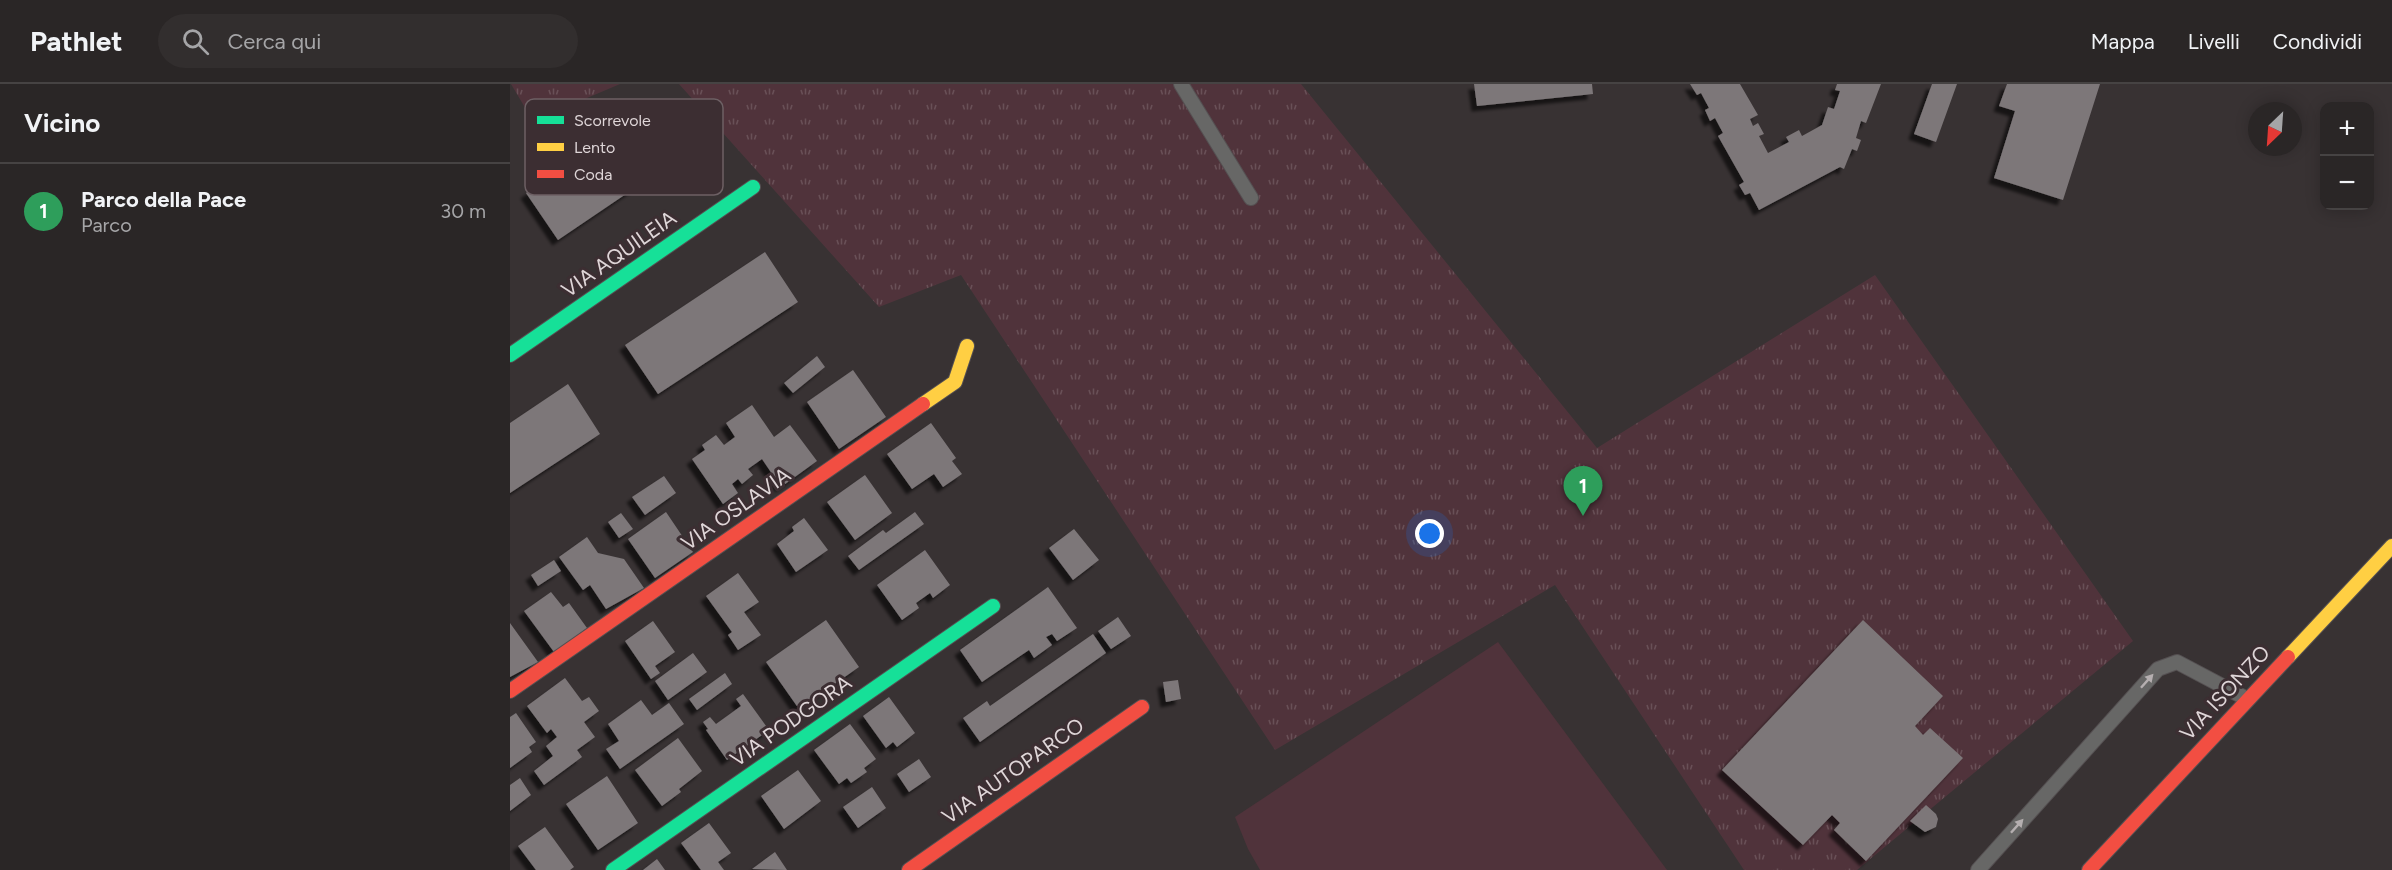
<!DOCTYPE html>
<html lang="it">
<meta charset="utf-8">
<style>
:root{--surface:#2a2626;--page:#322e2e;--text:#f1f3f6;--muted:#a5a5a7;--line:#464343;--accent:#a59d9e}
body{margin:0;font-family:Figtree,sans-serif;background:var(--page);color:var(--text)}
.controls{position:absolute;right:18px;top:18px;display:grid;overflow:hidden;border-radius:12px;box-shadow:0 3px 15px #0003}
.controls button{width:54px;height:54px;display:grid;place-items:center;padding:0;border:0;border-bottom:2px solid var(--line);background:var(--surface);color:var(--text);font:30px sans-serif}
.compass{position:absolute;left:1738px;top:18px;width:54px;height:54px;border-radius:50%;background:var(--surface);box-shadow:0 3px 15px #0003;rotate:205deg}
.you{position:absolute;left:920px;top:450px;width:21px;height:21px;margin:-15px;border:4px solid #fff;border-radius:50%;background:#1a73e8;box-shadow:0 0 0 9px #1a73e833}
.badge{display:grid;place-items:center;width:39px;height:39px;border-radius:50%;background:var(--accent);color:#fff;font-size:20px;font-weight:700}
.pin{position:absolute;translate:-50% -50px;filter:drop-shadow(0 2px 3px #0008)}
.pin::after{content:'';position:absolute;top:32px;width:21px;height:18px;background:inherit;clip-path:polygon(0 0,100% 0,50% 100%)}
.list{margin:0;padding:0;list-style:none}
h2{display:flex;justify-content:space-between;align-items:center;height:78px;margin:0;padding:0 24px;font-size:26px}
h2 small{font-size:20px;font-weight:400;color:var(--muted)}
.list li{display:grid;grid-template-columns:39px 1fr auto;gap:18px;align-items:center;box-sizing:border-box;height:96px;padding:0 24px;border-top:2px solid var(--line)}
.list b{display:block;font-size:22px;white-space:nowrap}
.list p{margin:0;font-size:20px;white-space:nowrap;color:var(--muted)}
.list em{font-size:20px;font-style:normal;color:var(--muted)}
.icon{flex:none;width:33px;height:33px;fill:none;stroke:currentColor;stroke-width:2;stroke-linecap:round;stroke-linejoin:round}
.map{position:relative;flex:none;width:1882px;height:786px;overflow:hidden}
header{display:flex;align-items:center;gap:36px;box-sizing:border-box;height:84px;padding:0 30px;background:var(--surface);border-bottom:2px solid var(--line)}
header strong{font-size:28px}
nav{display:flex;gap:33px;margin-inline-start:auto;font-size:21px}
.search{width:420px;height:54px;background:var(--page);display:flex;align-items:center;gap:15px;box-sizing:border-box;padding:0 21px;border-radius:33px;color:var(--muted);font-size:22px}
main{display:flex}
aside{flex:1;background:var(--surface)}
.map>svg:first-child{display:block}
.green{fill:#50333b}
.park{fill:url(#park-tufts)}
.building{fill:#7d7779;filter:url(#shadow)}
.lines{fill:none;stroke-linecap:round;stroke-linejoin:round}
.lane-casing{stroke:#555052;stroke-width:16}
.fast-casing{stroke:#555052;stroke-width:16}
.slow-casing{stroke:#555052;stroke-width:16}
.jam-casing{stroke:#555052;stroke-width:16}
.lane{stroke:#676766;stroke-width:14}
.fast{stroke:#16e098;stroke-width:14}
.slow{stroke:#ffcf43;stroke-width:14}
.jam{stroke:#f24e42;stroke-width:14}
.oneway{fill:#b5afb0}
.labels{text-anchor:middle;stroke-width:6;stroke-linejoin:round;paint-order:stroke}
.street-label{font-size:21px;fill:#dfd6d8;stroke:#3c2e32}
.key{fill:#3c2e32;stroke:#6d6064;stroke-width:1.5}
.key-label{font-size:16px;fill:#dfd6d8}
</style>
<header>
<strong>Pathlet</strong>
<div class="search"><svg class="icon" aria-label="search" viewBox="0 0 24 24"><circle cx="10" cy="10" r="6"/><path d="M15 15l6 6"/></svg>Cerca qui</div>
<nav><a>Mappa</a><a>Livelli</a><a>Condividi</a></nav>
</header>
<main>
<aside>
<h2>Vicino<small></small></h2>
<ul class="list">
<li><span class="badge" style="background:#2e9e5b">1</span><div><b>Parco della Pace</b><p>Parco</p></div><em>30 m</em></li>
</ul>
</aside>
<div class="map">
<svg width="1882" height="786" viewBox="0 0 1882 786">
<defs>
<pattern id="park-tufts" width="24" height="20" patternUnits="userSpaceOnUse" patternTransform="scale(1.5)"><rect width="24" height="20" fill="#50333b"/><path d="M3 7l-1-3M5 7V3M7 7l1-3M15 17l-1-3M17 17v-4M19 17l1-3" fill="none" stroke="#695057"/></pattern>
<filter id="shadow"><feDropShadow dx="-5.5" dy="5.5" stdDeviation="1.5" flood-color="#0009"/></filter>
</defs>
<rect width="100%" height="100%" fill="#383233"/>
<!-- green -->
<path class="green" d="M 988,558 L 1157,786 L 750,786 L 738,765 L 725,733 Z"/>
<!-- park -->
<path class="park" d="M 1,0 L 110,0 L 23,37 Z
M 169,0 L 791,0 L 1087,364 L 1365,191 L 1623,557 L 1347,786 L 1234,786 L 1045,501 L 765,666 L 451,191 L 369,223 Z"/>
<!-- building -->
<path class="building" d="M 964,0 L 1082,0 L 1083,10 L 967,22 Z
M 1180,0 L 1230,0 L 1248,31 L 1240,35 L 1243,42 L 1248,39 L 1254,50 L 1249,52 L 1258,69 L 1279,58 L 1276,53 L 1289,46 L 1292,52 L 1312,41 L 1318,23 L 1324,25 L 1330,7 L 1325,6 L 1327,0 L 1371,0 L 1356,39 L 1351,37 L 1346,54 L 1351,56 L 1347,67 L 1342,65 L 1334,85 L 1330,83 L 1249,126 L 1240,109 L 1235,111 L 1229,101 L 1234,98 L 1208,52 L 1213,49 L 1205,34 L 1200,37 L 1195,26 L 1199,24 L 1191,9 L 1187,11 Z
M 1422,0 L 1447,0 L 1426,58 L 1404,50 Z
M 1497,0 L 1590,0 L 1553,116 L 1484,94 L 1505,27 L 1489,22 Z
M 149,20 L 181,66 L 48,156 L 16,109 Z
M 255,168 L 288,218 L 148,310 L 115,261 Z
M 307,272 L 315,283 L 283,309 L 274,299 Z
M 343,286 L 376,333 L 329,365 L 297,318 Z
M 58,300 L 90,350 L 0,409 L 0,339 Z
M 242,321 L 264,353 L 280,341 L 307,377 L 271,403 L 252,375 L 238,385 L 243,391 L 232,400 L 228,395 L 222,400 L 228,409 L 213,420 L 182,375 L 195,366 L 192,361 L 206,351 L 214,361 L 225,353 L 216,339 Z
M 421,339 L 446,374 L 442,377 L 452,390 L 433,403 L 424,390 L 402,405 L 377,370 Z
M 355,391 L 382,429 L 345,456 L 317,418 Z
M 154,392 L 166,409 L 135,431 L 122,413 Z
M 156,428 L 183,468 L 145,494 L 118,455 Z
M 405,428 L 414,440 L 349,486 L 338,472 L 373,446 L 376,449 Z
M 111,429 L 123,445 L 109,454 L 98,438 Z
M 294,434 L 318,466 L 286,488 L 267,460 L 284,447 L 282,443 Z
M 564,445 L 589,476 L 563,496 L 539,464 Z
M 77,453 L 88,469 L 114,475 L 134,504 L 96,525 L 80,501 L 73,506 L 49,473 Z
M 415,466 L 440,501 L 423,514 L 420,509 L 406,519 L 409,524 L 392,536 L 367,501 Z
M 44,476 L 51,487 L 28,502 L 21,491 Z
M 228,489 L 249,518 L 234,528 L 251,551 L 228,566 L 218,551 L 222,548 L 196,512 Z
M 538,503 L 567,544 L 547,557 L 542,550 L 536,553 L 542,561 L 524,574 L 519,566 L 472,598 L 450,566 Z
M 41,508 L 53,523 L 59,519 L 77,544 L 44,568 L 14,527 Z
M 608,533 L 621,552 L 601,565 L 588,547 Z
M 316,536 L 349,583 L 289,625 L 256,578 Z
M 1353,536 L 1433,612 L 1405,642 L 1413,651 L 1420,644 L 1453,674 L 1356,777 L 1324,746 L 1330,739 L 1322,731 L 1293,761 L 1212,686 Z
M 143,537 L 165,568 L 145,582 L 150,589 L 141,595 L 115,557 Z
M 0,539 L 28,578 L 0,593 Z
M 583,550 L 596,569 L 470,658 L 453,634 L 477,617 L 480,622 Z
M 183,569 L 197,588 L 158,616 L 145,597 Z
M 215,589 L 222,600 L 187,626 L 179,615 Z
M 55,594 L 72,617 L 79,613 L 89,627 L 74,638 L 85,653 L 67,666 L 72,673 L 34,701 L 24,687 L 43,672 L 36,662 L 47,653 L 41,645 L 37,649 L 17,622 Z
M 668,596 L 671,615 L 656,618 L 653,598 Z
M 233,610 L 259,646 L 217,676 L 196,646 L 198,645 L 193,638 L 200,633 L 206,640 L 231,622 L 226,615 Z
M 379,613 L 405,649 L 387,663 L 383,658 L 376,664 L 353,632 Z
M 131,616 L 142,631 L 159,619 L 174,640 L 110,685 L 96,665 L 109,657 L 98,640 Z
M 6,629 L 26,658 L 19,663 L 22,668 L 0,684 L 0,633 Z
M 340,640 L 366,675 L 354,684 L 357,688 L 341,699 L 337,694 L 329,700 L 304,666 Z
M 168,654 L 192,687 L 169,705 L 171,708 L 152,722 L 125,686 Z
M 409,675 L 421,693 L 399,708 L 387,690 Z
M 288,686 L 311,717 L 274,745 L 251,712 Z
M 97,692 L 128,739 L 88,766 L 56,720 Z
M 10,694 L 21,711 L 0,727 L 0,701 Z
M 362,703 L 376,724 L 348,744 L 333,723 Z
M 1416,721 L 1426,730 L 1428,735 L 1426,743 L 1415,748 L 1400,737 Z
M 199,739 L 221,769 L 208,778 L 214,786 L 191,786 L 171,759 Z
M 35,743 L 64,783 L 60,786 L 26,786 L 8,762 Z
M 265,768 L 277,786 L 242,785 Z
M 147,775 L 155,786 L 133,786 Z"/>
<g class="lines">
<!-- lane casing -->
<g class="lane-casing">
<path id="lane" d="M 671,0 L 741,114
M 1468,786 L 1648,585 L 1667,578 L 1737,615"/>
</g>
<!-- fast casing -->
<g class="fast-casing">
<path id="fast" d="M 0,271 L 243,103
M 103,786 L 483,522"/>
</g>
<!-- slow casing -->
<g class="slow-casing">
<path id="slow" d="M 413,320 L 445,298 L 457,262
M 1778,573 L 1882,462"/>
</g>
<!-- jam casing -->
<g class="jam-casing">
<path id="jam" d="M 0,607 L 413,320
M 399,786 L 632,623
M 1579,786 L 1778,573"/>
</g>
<!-- lane -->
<use href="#lane" class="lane"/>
<!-- fast -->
<use href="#fast" class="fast"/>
<!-- slow -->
<use href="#slow" class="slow"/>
<!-- jam -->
<use href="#jam" class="jam"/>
</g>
<!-- one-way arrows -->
<defs><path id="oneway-solid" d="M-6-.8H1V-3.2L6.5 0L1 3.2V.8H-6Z" transform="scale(1.5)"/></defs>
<g class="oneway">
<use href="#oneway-solid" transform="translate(1637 597) rotate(-48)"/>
<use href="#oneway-solid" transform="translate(1507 742) rotate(-48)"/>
</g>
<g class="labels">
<!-- street labels -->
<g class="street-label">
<text transform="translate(109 170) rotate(-35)" y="7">VIA AQUILEIA</text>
<text transform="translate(226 425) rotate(-35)" y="7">VIA OSLAVIA</text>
<text transform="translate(1715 609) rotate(-47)" y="7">VIA ISONZO</text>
<text transform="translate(281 637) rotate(-35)" y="7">VIA PODGORA</text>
<text transform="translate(503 687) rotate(-35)" y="7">VIA AUTOPARCO</text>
</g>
</g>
<!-- legend -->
<rect x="15" y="15" width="198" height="96" rx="9" class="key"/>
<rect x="27" y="32" width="27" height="8" fill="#16e098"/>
<rect x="27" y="59" width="27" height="8" fill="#ffcf43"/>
<rect x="27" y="86" width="27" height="8" fill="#f24e42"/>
<g class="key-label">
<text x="64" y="42">Scorrevole</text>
<text x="64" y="69">Lento</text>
<text x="64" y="96">Coda</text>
</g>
</svg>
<div class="controls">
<button>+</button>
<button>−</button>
</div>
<svg class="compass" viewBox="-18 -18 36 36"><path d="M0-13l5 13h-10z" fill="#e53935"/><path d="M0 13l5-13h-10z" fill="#a5a5a7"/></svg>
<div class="you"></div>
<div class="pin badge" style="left:1073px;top:432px;background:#2e9e5b">1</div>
</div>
</main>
